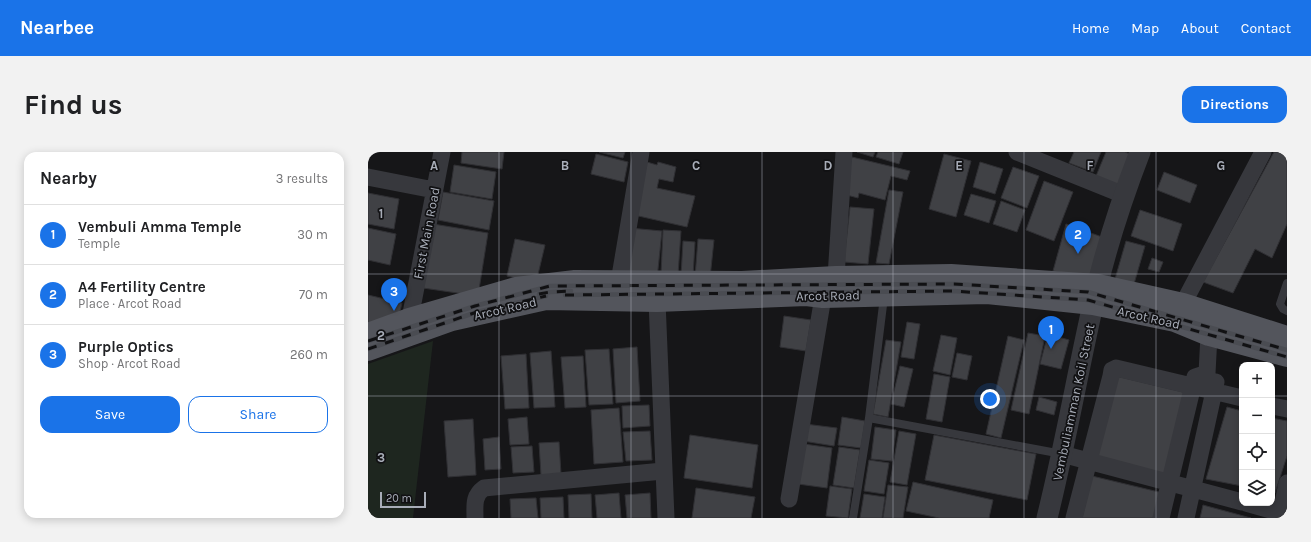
<!DOCTYPE html>
<meta charset="utf-8">
<style>
:root{--surface:#fff;--page:#f2f2f2;--text:#202124;--muted:#757577;--line:#e0e0e0;--accent:#1a73e8}
body{margin:0;font-family:Karla,sans-serif;background:var(--page);color:var(--text)}
.controls{position:absolute;right:12px;bottom:12px;display:grid;overflow:hidden;border-radius:8px;box-shadow:0 2px 10px #0003}
.controls button{width:36px;height:36px;display:grid;place-items:center;padding:0;border:0;border-bottom:1px solid var(--line);background:var(--surface);color:var(--text);font:20px sans-serif}
.scale{position:absolute;left:12px;bottom:10px;width:46px;box-sizing:border-box;padding-left:4px;border:2px solid #a8adb8;border-top:0;font-size:11px;line-height:14px;white-space:nowrap;color:#a8adb8;-webkit-text-stroke:3px #111113;paint-order:stroke}
.you{position:absolute;left:622px;top:247px;width:14px;height:14px;margin:-10px;border:3px solid #fff;border-radius:50%;background:#1a73e8;box-shadow:0 0 0 6px #1a73e833}
.badge{display:grid;place-items:center;width:26px;height:26px;border-radius:50%;background:var(--accent);color:#fff;font-size:13px;font-weight:700}
.pin{position:absolute;translate:-50% -33px;filter:drop-shadow(0 1px 2px #0008)}
.pin::after{content:'';position:absolute;top:21px;width:14px;height:12px;background:inherit;clip-path:polygon(0 0,100% 0,50% 100%)}
.list{margin:0;padding:0;list-style:none}
h2{display:flex;justify-content:space-between;align-items:center;height:52px;margin:0;padding:0 16px;font-size:17px}
h2 small{font-size:13px;font-weight:400;color:var(--muted)}
.list li{display:grid;grid-template-columns:26px 1fr auto;gap:12px;align-items:center;box-sizing:border-box;height:60px;padding:0 16px;border-top:1px solid var(--line)}
.list b{display:block;font-size:15px;white-space:nowrap}
.list p{margin:0;font-size:13px;white-space:nowrap;color:var(--muted)}
.list em{font-size:13px;font-style:normal;color:var(--muted)}
.actions{display:flex;gap:8px;padding:12px 16px}
.actions a{flex:1;padding:9px 0;border:1px solid var(--accent);border-radius:12px;text-align:center;font-size:14px;color:var(--accent)}
.actions .main{background:var(--accent);color:#fff}
.icon{flex:none;width:22px;height:22px;fill:none;stroke:currentColor;stroke-width:2;stroke-linecap:round;stroke-linejoin:round}
.map{position:relative;flex:none;width:919px;height:366px;overflow:hidden;border-radius:12px}
header{display:flex;align-items:center;gap:24px;box-sizing:border-box;height:56px;padding:0 20px;background:var(--accent);color:#fff}
header strong{font-size:19px}
nav{display:flex;gap:22px;margin-inline-start:auto;font-size:14px}
.intro{display:flex;align-items:center;justify-content:space-between;box-sizing:border-box;height:96px;padding:0 24px}
h1{margin:0;font-size:28px}
.button{padding:10px 18px;border-radius:12px;background:var(--accent);color:#fff;font-size:14px;font-weight:700}
main{display:flex;gap:24px;padding:0 24px}
aside{flex:1;background:var(--surface);border-radius:12px;box-shadow:0 2px 10px #0003}
.map>svg:first-child{display:block}
.green{fill:#1e261f}
.building{fill:#404145;stroke:#303034}
.lines{fill:none;stroke-linecap:round;stroke-linejoin:round}
.service{stroke:#37383d;stroke-width:8}
.minor{stroke:#37383d;stroke-width:17}
.tertiary{stroke:#37383d;stroke-width:21}
.primary{stroke:#53555c;stroke-width:22}
.rail-casing{stroke:#4a4c52;stroke-width:4.5}
.rail{stroke:#111113;stroke-width:3;stroke-dasharray:9;stroke-linecap:butt}
.grid{fill:none;stroke:#a8adb8;stroke-width:1;stroke-opacity:0.55}
.labels{text-anchor:middle;stroke-width:3.5;stroke-linejoin:round;paint-order:stroke}
.street-label{font-size:13px;fill:#a8adb8;stroke:#111113}
.grid-label{font-size:13px;text-anchor:middle;font-weight:bold;fill:#a8adb8;stroke:#111113;stroke-width:3.5;stroke-linejoin:round;paint-order:stroke}
</style>
<header>
<strong>Nearbee</strong>
<nav><a>Home</a><a>Map</a><a>About</a><a>Contact</a></nav>
</header>
<div class="intro"><h1>Find us</h1><a class="button">Directions</a></div>
<main>
<aside>
<h2>Nearby<small>3 results</small></h2>
<ul class="list">
<li><span class="badge">1</span><div><b>Vembuli Amma Temple</b><p>Temple</p></div><em>30 m</em></li>
<li><span class="badge">2</span><div><b>A4 Fertility Centre</b><p>Place · Arcot Road</p></div><em>70 m</em></li>
<li><span class="badge">3</span><div><b>Purple Optics</b><p>Shop · Arcot Road</p></div><em>260 m</em></li>
</ul>
<div class="actions"><a class="main">Save</a><a>Share</a></div>
</aside>
<div class="map">
<svg width="919" height="366" viewBox="0 0 919 366">
<rect width="100%" height="100%" fill="#161618"/>
<!-- green -->
<path class="green" d="M 65,189 L 45,366 L 0,366 L 0,212 Z"/>
<!-- building -->
<path class="building" d="M 94,0 L 136,0 L 134,17 L 93,11 Z
M 231,0 L 257,0 L 255,6 Z
M 489,0 L 507,0 L 505,5 Z
M 510,0 L 535,0 L 531,12 L 508,5 Z
M 706,0 L 733,0 L 725,20 L 701,11 Z
M 738,0 L 757,0 L 762,2 L 751,33 L 728,24 Z
M 906,0 L 919,0 L 919,72 L 904,106 L 887,97 L 865,141 L 835,130 Z
M 228,2 L 260,10 L 256,30 L 223,22 Z
M 576,2 L 603,9 L 588,65 L 561,57 Z
M 484,5 L 542,19 L 539,28 L 523,24 L 517,48 L 491,41 L 490,46 L 475,42 Z
M 279,10 L 289,13 L 290,10 L 308,15 L 305,30 L 291,27 L 289,36 L 327,44 L 319,75 L 266,63 Z
M 612,10 L 635,17 L 627,42 L 605,35 Z
M 86,13 L 128,20 L 124,47 L 82,40 Z
M 645,15 L 671,24 L 659,56 L 633,46 Z
M 796,20 L 829,33 L 822,51 L 789,38 Z
M 676,29 L 705,40 L 686,89 L 658,78 Z
M 521,38 L 535,40 L 521,112 L 508,111 Z
M 75,40 L 126,49 L 121,78 L 70,68 Z
M 0,41 L 31,47 L 26,77 L 0,72 Z
M 603,42 L 628,49 L 621,71 L 596,63 Z
M 633,49 L 657,58 L 649,80 L 625,72 Z
M 482,55 L 506,57 L 500,112 L 476,110 Z
M 772,58 L 814,72 L 805,99 L 763,84 Z
M 65,72 L 120,81 L 110,144 L 55,136 Z
M 698,72 L 734,85 L 724,126 L 685,119 Z
M 0,76 L 28,82 L 22,113 L 0,108 Z
M 262,76 L 294,79 L 289,127 L 258,124 Z
M 295,78 L 313,79 L 310,123 L 293,122 Z
M 147,87 L 177,93 L 168,131 L 139,124 Z
M 330,87 L 346,88 L 342,126 L 327,125 Z
M 315,89 L 327,90 L 325,125 L 313,124 Z
M 758,89 L 777,94 L 766,132 L 747,127 Z
M 784,106 L 795,110 L 791,120 L 780,117 Z
M 0,143 L 34,151 L 30,167 L 0,176 Z
M 416,164 L 443,168 L 438,199 L 412,195 Z
M 539,170 L 552,172 L 546,207 L 533,205 Z
M 660,181 L 677,184 L 661,262 L 643,258 Z
M 680,182 L 701,188 L 693,217 L 672,212 Z
M 573,183 L 589,186 L 582,223 L 565,219 Z
M 640,184 L 656,188 L 633,286 L 618,282 Z
M 518,188 L 533,190 L 520,265 L 505,262 Z
M 269,195 L 272,249 L 248,251 L 245,197 Z
M 241,197 L 245,252 L 221,253 L 217,198 Z
M 183,199 L 187,255 L 166,256 L 162,201 Z
M 589,201 L 604,204 L 599,228 L 584,225 Z
M 158,202 L 161,256 L 137,257 L 133,204 Z
M 215,204 L 218,255 L 197,256 L 193,205 Z
M 532,214 L 545,217 L 536,255 L 523,252 Z
M 566,222 L 582,225 L 574,270 L 558,267 Z
M 748,224 L 819,241 L 799,325 L 728,308 Z
M 671,245 L 689,250 L 686,263 L 668,258 Z
M 281,253 L 282,274 L 255,276 L 254,254 Z
M 859,255 L 874,259 L 874,334 L 838,327 Z
M 251,256 L 255,310 L 226,312 L 223,258 Z
M 159,265 L 161,292 L 142,293 L 140,267 Z
M 474,265 L 497,269 L 493,296 L 470,293 Z
M 904,266 L 919,269 L 919,304 L 907,341 L 904,341 Z
M 105,267 L 108,323 L 80,325 L 76,269 Z
M 437,272 L 469,276 L 466,294 L 435,289 Z
M 507,275 L 528,278 L 524,309 L 503,307 Z
M 282,279 L 284,308 L 258,309 L 255,280 Z
M 531,279 L 548,282 L 539,333 L 522,330 Z
M 322,283 L 390,293 L 384,336 L 316,326 Z
M 566,283 L 668,302 L 659,348 L 557,328 Z
M 131,285 L 133,317 L 117,318 L 115,287 Z
M 191,290 L 193,322 L 173,323 L 171,291 Z
M 436,292 L 464,296 L 459,336 L 430,332 Z
M 164,294 L 166,320 L 145,321 L 143,295 Z
M 471,295 L 492,298 L 486,336 L 465,333 Z
M 501,308 L 521,311 L 516,342 L 496,339 Z
M 724,324 L 795,341 L 789,366 L 714,366 Z
M 545,330 L 625,348 L 621,366 L 571,366 L 538,359 Z
M 520,333 L 540,335 L 535,366 L 515,366 Z
M 462,334 L 484,337 L 480,366 L 458,364 Z
M 328,336 L 387,345 L 383,366 L 324,366 Z
M 251,341 L 253,366 L 229,366 L 227,343 Z
M 282,341 L 283,366 L 259,366 L 257,343 Z
M 223,342 L 224,366 L 201,366 L 200,343 Z
M 496,342 L 517,345 L 514,366 L 492,366 Z
M 195,345 L 196,366 L 173,366 L 172,346 Z
M 168,346 L 170,366 L 143,366 L 142,347 Z
M 835,353 L 883,366 L 832,366 Z"/>
<g class="lines">
<!-- service -->
<path class="service" d="M 919,131 L 912,152 L 915,157 L 919,159
M 501,266 L 694,302
M 485,366 L 501,266 L 516,145"/>
<!-- minor -->
<path class="minor" d="M 649,0 L 756,43
M 0,25 L 66,38
M 468,125 L 476,0
M 251,130 L 273,0
M 291,138 L 289,149 L 298,366
M 815,152 L 895,0
M 40,177 L 74,0
M 904,254 L 919,257
M 694,302 L 874,350
M 421,347 L 455,145
M 878,351 L 913,361 L 911,366
M 913,361 L 919,331
M 107,366 C 107,353 105,344 116,336 L 295,319
M 706,366 L 743,224 L 744,218 L 748,216 L 874,246
M 793,366 L 827,225 L 839,221 L 841,183
M 818,366 L 848,230"/>
<!-- tertiary -->
<path class="tertiary" d="M 679,366 C 698,290 711,212 729,135 C 740,90 755,44 772,0"/>
<!-- primary -->
<path class="primary" d="M 0,182 L 41,167 L 148,136 L 207,129 L 374,130 L 468,125 L 583,123 L 730,133 L 815,152 L 919,185
M 0,198 L 84,168 L 178,147 L 289,149 L 438,143 L 455,145 L 619,141 L 725,152 L 807,169 L 841,183 L 919,204"/>
<!-- rail casing -->
<g class="rail-casing">
<path id="rail" d="M 171,142 L 182,140 L 203,139
M 197,143 L 585,139 L 720,148 L 919,205
M 0,189 L 107,154 L 182,134 L 586,132 L 720,140 L 919,198
M 0,197 L 109,160 L 178,144"/>
</g>
<!-- rail -->
<use href="#rail" class="rail"/>
</g>
<!-- grid -->
<path class="grid" d="M 131,0 L 131,366M 263,0 L 263,366M 394,0 L 394,366M 525,0 L 525,366M 656,0 L 656,366M 788,0 L 788,366M 0,122 L 919,122M 0,244 L 874,244M 904,244 L 919,244"/>
<g class="labels">
<!-- street labels -->
<g class="street-label">
<text transform="translate(58 81) rotate(-79)" y="5">First Main Road</text>
<text transform="translate(460 143) rotate(-1)" y="5">Arcot Road</text>
<text transform="translate(137 156) rotate(-13)" y="5">Arcot Road</text>
<text transform="translate(781 165) rotate(13)" y="5">Arcot Road</text>
<text transform="translate(705 250) rotate(-78)" y="5">Vembuliamman Koil Street</text>
</g>
</g>
<g class="grid-label">
<text x="66" y="18">A</text>
<text x="197" y="18">B</text>
<text x="328" y="18">C</text>
<text x="460" y="18">D</text>
<text x="591" y="18">E</text>
<text x="722" y="18">F</text>
<text x="853" y="18">G</text>
<text x="13" y="66">1</text>
<text x="13" y="188">2</text>
<text x="13" y="310">3</text>
</g>
</svg>
<div class="controls">
<button>+</button>
<button>−</button>
<button><svg class="icon" aria-label="locate" viewBox="0 0 24 24"><circle cx="12" cy="12" r="6"/><path d="M12 2v4M12 18v4M2 12h4M18 12h4"/></svg></button>
<button><svg class="icon" aria-label="layers" viewBox="0 0 24 24"><path d="M12 4l9 5-9 5-9-5zM3 14l9 5 9-5"/></svg></button>
</div>
<div class="scale">20 m</div>
<div class="you"></div>
<div class="pin badge" style="left:683px;top:197px">1</div>
<div class="pin badge" style="left:710px;top:102px">2</div>
<div class="pin badge" style="left:26px;top:159px">3</div>
</div>
</main>
